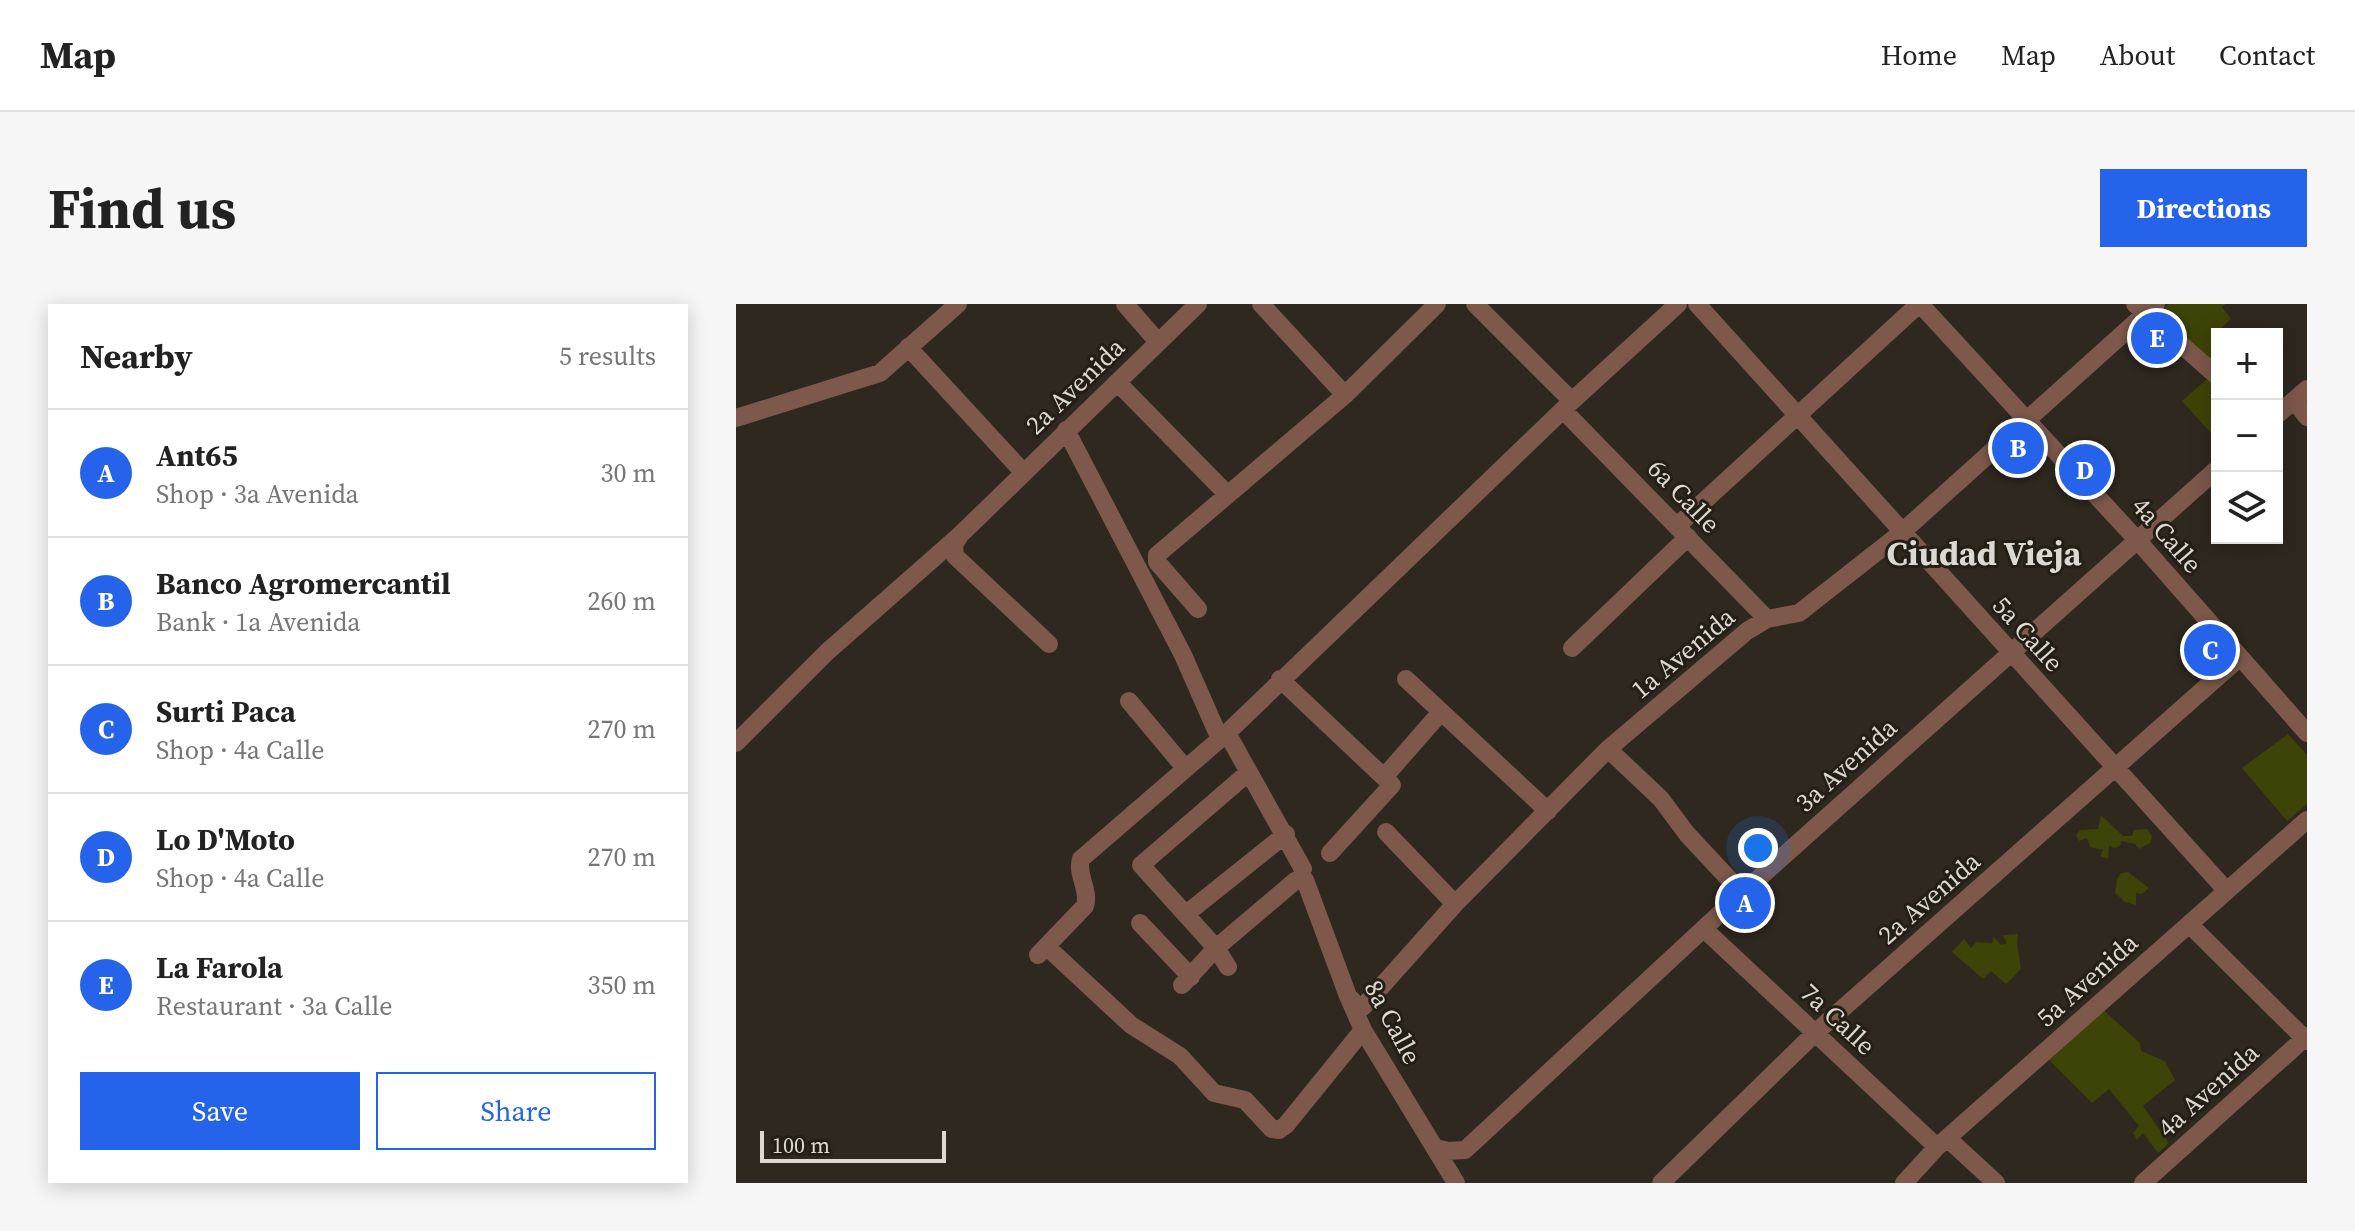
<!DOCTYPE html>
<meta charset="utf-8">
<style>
:root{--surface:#fff;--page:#f6f6f6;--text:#222;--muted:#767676;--line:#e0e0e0;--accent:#2563eb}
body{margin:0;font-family:"Source Serif 4",serif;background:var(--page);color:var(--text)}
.controls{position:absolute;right:24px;top:24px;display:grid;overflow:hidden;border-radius:0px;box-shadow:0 4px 20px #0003}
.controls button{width:72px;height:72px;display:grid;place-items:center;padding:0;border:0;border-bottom:2px solid var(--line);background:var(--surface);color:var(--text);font:40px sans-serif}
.scale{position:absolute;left:24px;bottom:20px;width:186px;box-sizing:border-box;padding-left:8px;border:4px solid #dcd8d2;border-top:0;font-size:22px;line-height:28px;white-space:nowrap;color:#dcd8d2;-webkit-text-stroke:6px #241f15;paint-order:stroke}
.you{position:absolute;left:1022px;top:544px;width:28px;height:28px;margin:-20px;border:6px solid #fff;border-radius:50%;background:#1a73e8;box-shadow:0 0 0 12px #1a73e833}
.badge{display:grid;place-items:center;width:52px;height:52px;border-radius:50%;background:var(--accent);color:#fff;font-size:26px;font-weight:700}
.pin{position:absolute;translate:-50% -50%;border:4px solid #fff;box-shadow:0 2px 8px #0006}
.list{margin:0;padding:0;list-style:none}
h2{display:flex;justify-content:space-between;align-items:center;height:104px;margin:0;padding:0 32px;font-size:34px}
h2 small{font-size:26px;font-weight:400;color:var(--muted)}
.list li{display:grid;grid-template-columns:52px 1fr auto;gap:24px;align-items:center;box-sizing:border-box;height:128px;padding:0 32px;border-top:2px solid var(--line)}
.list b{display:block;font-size:30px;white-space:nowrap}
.list p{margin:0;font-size:26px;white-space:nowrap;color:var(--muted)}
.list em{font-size:26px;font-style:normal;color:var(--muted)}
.actions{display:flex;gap:16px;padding:24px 32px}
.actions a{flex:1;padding:18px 0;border:2px solid var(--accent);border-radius:0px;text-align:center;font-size:28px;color:var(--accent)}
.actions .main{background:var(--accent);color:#fff}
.icon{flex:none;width:44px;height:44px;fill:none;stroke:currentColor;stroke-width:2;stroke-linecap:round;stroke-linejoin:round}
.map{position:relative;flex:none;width:1571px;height:879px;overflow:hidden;border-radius:0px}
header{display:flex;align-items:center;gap:48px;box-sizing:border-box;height:112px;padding:0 40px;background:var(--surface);border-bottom:2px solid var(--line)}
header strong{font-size:38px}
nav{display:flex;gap:44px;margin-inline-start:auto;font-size:28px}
.intro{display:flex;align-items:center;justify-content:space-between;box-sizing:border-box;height:192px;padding:0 48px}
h1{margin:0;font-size:56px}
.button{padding:20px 36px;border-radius:0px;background:var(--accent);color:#fff;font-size:28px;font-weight:700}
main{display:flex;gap:48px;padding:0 48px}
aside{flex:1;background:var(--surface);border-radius:0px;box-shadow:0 4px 20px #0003}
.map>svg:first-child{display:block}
.green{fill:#3e4307}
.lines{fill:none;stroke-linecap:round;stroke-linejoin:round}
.minor{stroke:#7d584b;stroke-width:18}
.labels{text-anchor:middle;stroke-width:6;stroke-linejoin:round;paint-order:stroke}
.street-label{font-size:26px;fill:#dcd8d2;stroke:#241f15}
.district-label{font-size:34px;font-weight:bold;fill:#dcd8d2;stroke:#241f15}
</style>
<header>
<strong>Map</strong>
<nav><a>Home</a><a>Map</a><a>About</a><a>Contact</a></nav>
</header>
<div class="intro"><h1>Find us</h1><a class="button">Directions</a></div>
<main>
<aside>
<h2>Nearby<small>5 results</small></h2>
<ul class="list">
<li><span class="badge">A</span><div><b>Ant65</b><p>Shop · 3a Avenida</p></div><em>30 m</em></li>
<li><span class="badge">B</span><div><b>Banco Agromercantil</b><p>Bank · 1a Avenida</p></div><em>260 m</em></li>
<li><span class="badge">C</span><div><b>Surti Paca</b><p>Shop · 4a Calle</p></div><em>270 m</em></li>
<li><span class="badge">D</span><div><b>Lo D'Moto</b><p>Shop · 4a Calle</p></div><em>270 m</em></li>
<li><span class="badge">E</span><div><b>La Farola</b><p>Restaurant · 3a Calle</p></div><em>350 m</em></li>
</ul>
<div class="actions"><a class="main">Save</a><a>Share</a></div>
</aside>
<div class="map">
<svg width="1571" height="879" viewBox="0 0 1571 879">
<rect width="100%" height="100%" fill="#2e281e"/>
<!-- green -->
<path class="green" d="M 1432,0 L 1490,0 L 1486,3 L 1495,15 L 1483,26 L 1486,30 L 1481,30 L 1481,136 L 1446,97 L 1471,75 L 1413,21 Z
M 1552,430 L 1571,451 L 1571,500 L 1551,517 L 1506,464 Z
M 1365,511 L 1387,532 L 1396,532 L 1398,526 L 1411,525 L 1416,532 L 1414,539 L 1403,545 L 1399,540 L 1385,537 L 1384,542 L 1379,544 L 1373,542 L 1372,555 L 1364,552 L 1367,546 L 1354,543 L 1351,534 L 1343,537 L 1340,531 L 1344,526 L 1362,525 Z
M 1392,568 L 1413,584 L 1406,590 L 1400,589 L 1400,601 L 1389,598 L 1379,589 L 1381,575 L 1385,569 Z
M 1282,630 L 1281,639 L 1285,665 L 1270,680 L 1255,667 L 1247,675 L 1216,648 L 1228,635 L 1235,644 L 1240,638 L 1256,639 L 1258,633 L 1265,641 L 1271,639 L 1267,631 Z
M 1365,704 L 1404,739 L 1405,747 L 1429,757 L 1439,776 L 1407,802 L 1433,839 L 1422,849 L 1407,829 L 1401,836 L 1397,829 L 1403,822 L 1373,785 L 1356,799 L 1310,753 Z"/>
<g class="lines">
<!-- minor -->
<path class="minor" d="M 389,0 L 422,38
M 525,0 L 609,91
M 739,0 L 836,97
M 961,0 L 1490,586
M 1184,0 L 1402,237 L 1571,429
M 1399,0 L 1481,72
M 172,43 L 287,168
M 381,78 L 491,190
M 1558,96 L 1571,113
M 827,106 L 1031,315
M 1541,111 L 1571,85
M 0,114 L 144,69 L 222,0
M 941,222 L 1183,0
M 224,231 L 218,241 L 219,252 L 313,340
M 462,305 L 421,258 L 421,251 L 609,91 L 701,0
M 836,344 L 952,233
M 544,375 L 656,481 L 594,549
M 670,375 L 812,507
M 393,397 L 449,464
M 491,429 L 836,97 L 942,0
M 491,429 L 567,565
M 0,439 L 91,348 L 224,231 L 462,0
M 872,445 L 925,495 L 951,530 L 1006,589
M 649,472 L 705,408
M 650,528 L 719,600
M 450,610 L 550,530
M 404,619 L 455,673
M 1453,620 L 1571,737
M 968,625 L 1201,843
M 311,643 L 395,721 L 444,752 L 478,789 L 509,796 L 536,825 L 543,826 L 550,821 L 627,726
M 302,651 L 349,602 C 354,585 340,571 345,555 L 484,435 L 447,351 L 330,126
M 492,663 L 480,644 L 405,561 L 506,474
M 446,681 L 480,644 L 559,577 L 565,574 L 569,576 L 612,692 L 627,726 L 720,879
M 612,692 L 623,703 L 627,703 L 719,600 L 872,445 L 1011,327 L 1031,315 L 1063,309 L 1165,229 L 1420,0
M 1211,834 L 1260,879
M 700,844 L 712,847 L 729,846 L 1006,589 L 1481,165
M 925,879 L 1079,729 L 1503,354
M 1168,879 L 1201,843 L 1571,516
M 1407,879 L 1571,732"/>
</g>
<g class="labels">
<!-- street labels -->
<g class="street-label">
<text transform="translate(339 82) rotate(-44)" y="9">2a Avenida</text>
<text transform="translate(948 192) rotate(46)" y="9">6a Calle</text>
<text transform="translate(1431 231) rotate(49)" y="9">4a Calle</text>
<text transform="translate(1292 330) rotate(48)" y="9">5a Calle</text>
<text transform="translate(947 349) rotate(-40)" y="9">1a Avenida</text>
<text transform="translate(1110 461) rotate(-42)" y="9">3a Avenida</text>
<text transform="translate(1193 594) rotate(-41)" y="9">2a Avenida</text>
<text transform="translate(1351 676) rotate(-42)" y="9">5a Avenida</text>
<text transform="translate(1102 715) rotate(43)" y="9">7a Calle</text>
<text transform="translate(657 718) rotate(62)" y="9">8a Calle</text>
<text transform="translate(1472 786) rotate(-42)" y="9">4a Avenida</text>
</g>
<!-- district labels -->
<g class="district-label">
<text x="1248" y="261">Ciudad Vieja</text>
</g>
</g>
</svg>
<div class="controls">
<button>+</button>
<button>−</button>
<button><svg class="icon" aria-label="layers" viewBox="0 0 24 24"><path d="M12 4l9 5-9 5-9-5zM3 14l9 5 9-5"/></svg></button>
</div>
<div class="scale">100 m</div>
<div class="you"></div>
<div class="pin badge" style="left:1009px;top:599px">A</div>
<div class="pin badge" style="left:1282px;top:144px">B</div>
<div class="pin badge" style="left:1474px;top:346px">C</div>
<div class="pin badge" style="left:1349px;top:166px">D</div>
<div class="pin badge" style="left:1421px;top:34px">E</div>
</div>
</main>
